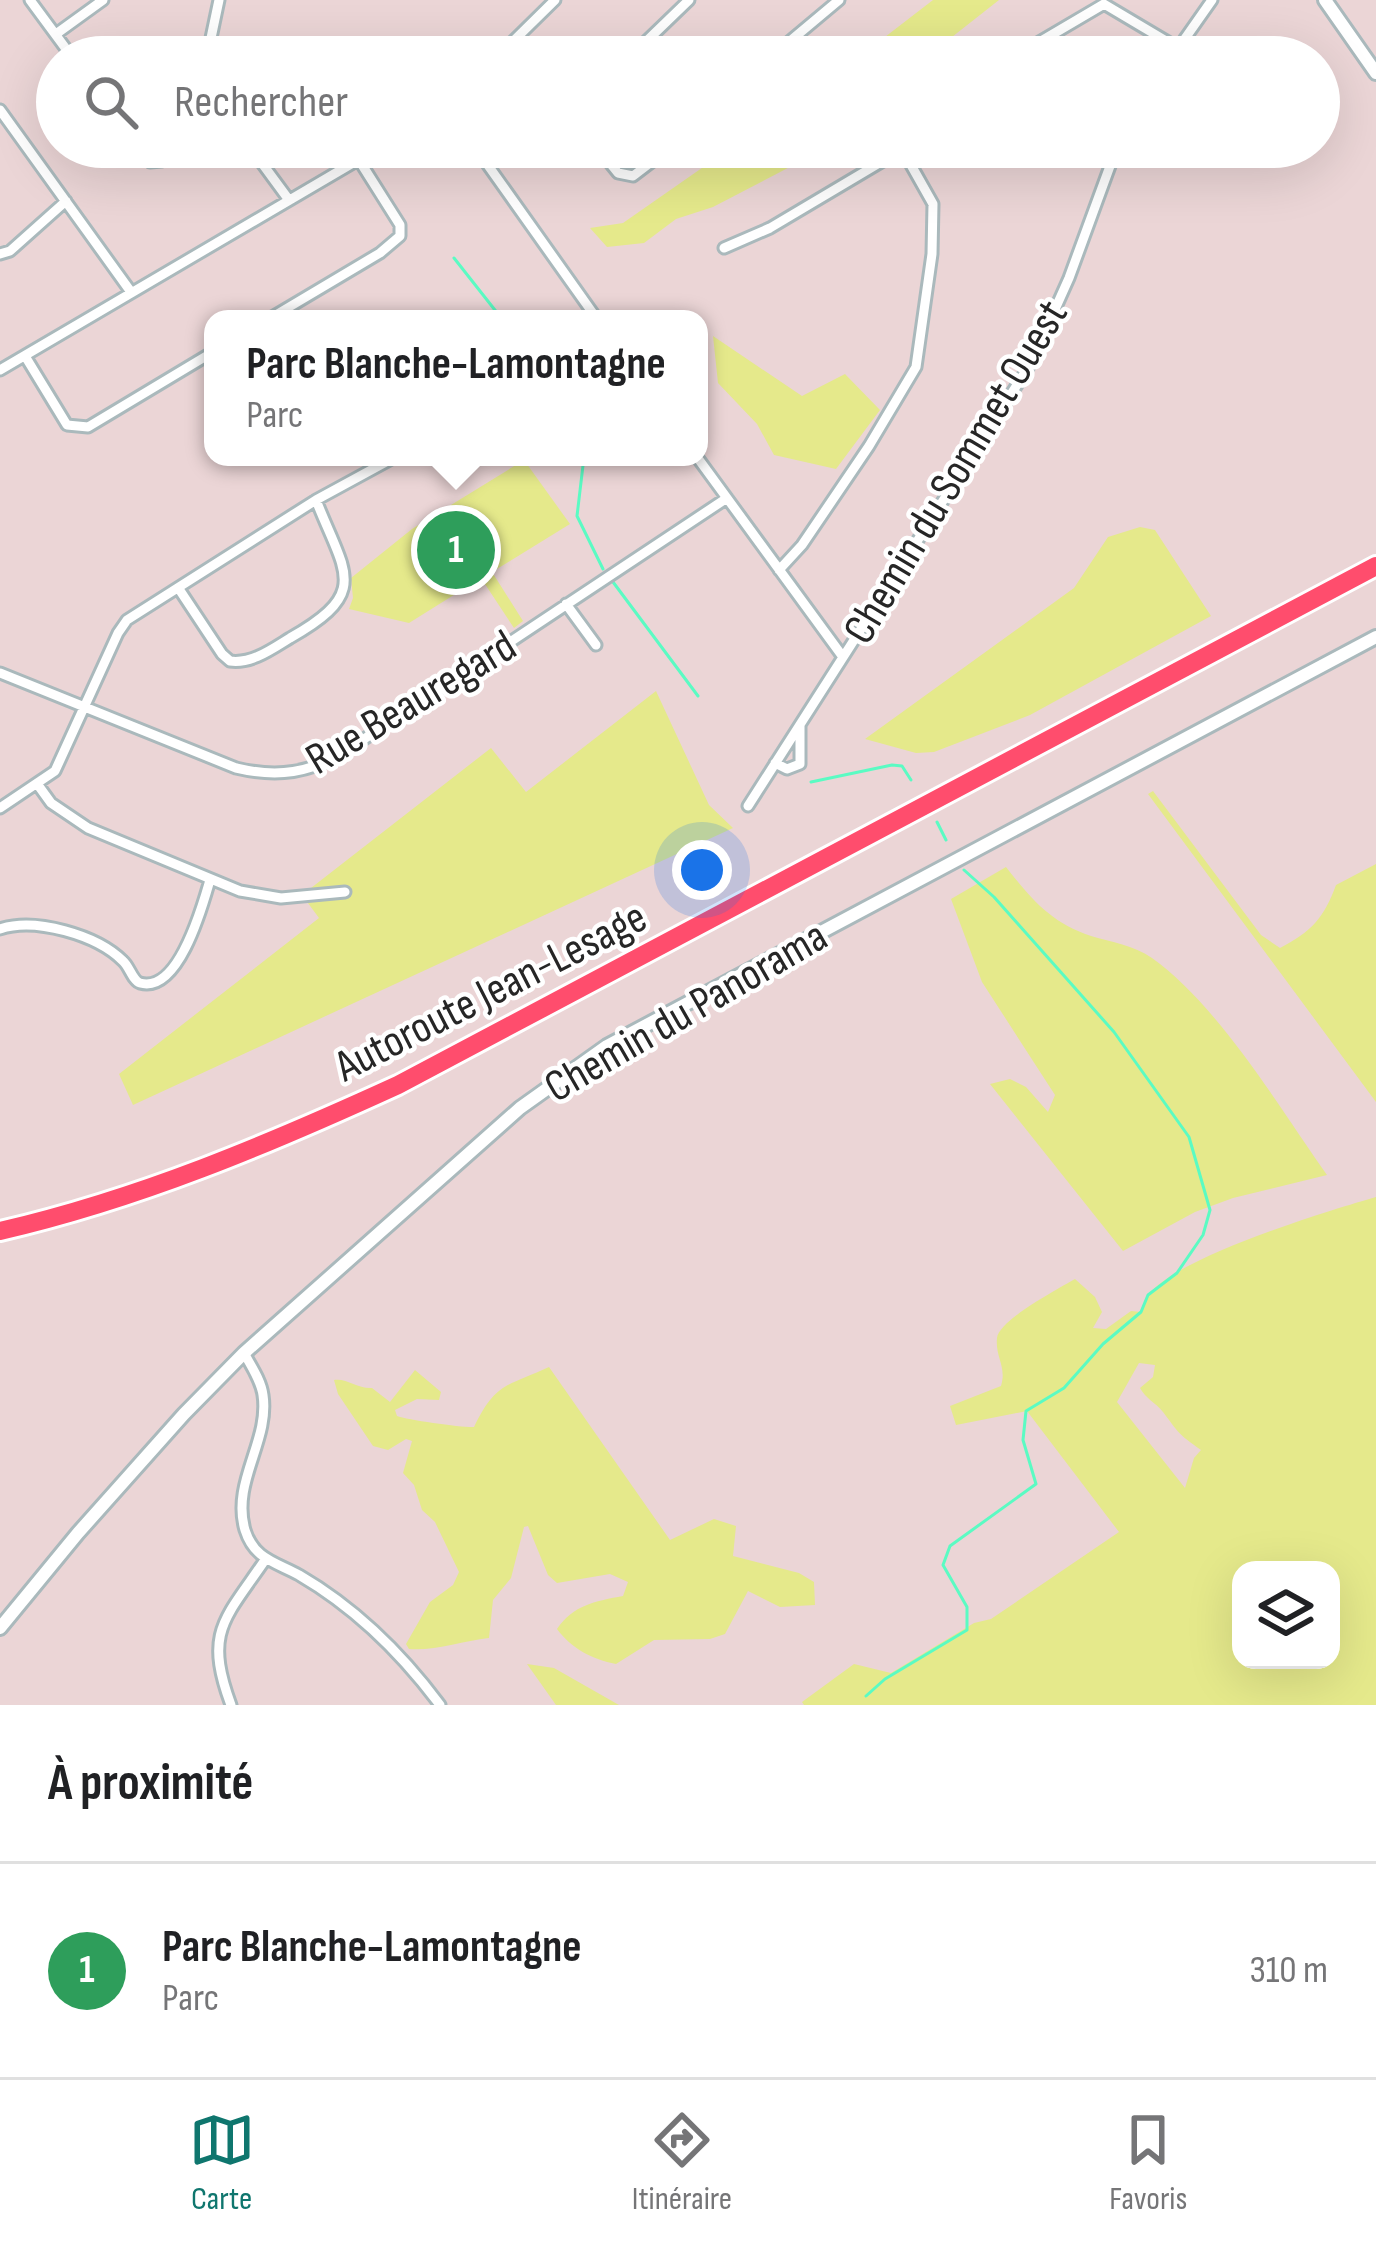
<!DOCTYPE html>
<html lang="fr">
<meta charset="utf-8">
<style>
:root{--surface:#fff;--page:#f6f6f6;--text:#202124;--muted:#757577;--line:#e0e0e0;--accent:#0f766e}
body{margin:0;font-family:"Sofia Sans Condensed",sans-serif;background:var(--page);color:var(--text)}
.controls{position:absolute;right:36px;bottom:36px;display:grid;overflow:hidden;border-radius:24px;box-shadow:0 12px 48px #0002}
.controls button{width:108px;height:108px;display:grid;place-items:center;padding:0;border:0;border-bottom:3px solid var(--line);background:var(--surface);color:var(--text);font:60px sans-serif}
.you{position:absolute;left:702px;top:870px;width:42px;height:42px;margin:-30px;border:9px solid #fff;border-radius:50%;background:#1a73e8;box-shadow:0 0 0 18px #1a73e833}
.badge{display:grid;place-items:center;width:78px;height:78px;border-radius:50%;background:var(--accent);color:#fff;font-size:39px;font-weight:700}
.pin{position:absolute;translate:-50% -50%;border:6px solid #fff;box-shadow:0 3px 12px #0006}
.popup{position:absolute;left:204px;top:310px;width:504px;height:156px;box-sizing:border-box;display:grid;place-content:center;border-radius:24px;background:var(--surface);filter:drop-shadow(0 3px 9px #0005);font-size:39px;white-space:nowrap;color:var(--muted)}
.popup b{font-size:45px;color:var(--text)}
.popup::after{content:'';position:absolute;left:50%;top:100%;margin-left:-24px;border:24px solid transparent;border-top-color:var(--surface)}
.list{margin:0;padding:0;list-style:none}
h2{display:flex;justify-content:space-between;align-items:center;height:156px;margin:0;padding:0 48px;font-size:51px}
h2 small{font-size:39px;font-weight:400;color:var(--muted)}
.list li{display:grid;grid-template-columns:78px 1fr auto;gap:36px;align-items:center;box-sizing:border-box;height:216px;padding:0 48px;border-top:3px solid var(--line)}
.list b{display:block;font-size:45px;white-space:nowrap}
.list p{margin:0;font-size:39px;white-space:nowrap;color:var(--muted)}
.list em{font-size:39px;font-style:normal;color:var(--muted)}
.icon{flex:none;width:66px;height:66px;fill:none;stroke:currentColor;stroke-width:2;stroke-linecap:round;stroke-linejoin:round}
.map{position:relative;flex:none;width:1376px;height:1705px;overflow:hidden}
.search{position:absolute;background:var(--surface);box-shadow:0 12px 48px #0002;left:36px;right:36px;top:36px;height:132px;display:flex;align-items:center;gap:30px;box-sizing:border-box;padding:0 42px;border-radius:66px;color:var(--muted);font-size:45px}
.sheet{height:372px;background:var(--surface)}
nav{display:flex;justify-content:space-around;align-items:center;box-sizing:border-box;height:168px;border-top:3px solid var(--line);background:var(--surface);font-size:33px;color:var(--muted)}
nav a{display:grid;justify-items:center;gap:6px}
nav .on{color:var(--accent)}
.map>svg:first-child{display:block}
.green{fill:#e5e98b;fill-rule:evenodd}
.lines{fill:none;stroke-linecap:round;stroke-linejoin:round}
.stream{stroke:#5bfbc3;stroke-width:3}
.minor-casing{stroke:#aab9bc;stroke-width:15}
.tertiary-casing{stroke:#aab9bc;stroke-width:18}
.motorway-casing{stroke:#fff;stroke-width:24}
.minor{stroke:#fff;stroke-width:9}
.tertiary{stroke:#fff;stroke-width:12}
.motorway{stroke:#ff4d6d;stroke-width:18}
.labels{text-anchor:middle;stroke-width:9;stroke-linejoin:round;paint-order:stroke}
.street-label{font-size:45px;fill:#262626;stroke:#fff}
</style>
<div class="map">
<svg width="1376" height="1705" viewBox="0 0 1376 1705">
<rect width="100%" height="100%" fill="#ebd5d6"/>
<!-- green -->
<path class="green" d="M 933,0 L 999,0 L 952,37 L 917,57 L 859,57 Z
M 732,147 L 828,147 L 713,207 L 676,219 L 644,243 L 607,247 L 590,228 L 623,223 Z
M 713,336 L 802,396 L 845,374 L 880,410 L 836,469 L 774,455 L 757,424 L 718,383 Z
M 524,460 L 570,524 L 492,572 L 523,621 L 514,628 L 481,578 L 409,623 L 349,609 L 353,598 L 351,578 L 412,529 Z
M 1140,527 L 1155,530 L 1211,616 L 1030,715 L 934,752 L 916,753 L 865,739 L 1074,588 L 1108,537 Z
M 656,691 L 709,805 L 733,828 L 133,1105 L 119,1074 L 319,918 L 302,895 L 491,748 L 526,792 Z
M 1153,791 L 1261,935 L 1280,948 C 1311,932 1324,918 1336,885 L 1376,864 L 1376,1102 L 1148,794 Z
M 1006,867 C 1031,899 1051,923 1091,936 C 1112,942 1133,945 1152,958 C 1219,1006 1279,1107 1327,1175 L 1233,1198 L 1195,1212 L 1123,1251 L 990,1084 L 1010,1079 L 1026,1087 L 1048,1112 L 1055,1095 L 982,982 L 951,899 Z
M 1376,1197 L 1376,1705 L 804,1705 L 802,1702 L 854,1664 L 891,1673 L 974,1623 L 991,1619 L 1119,1532 L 1027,1411 L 956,1425 L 950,1406 L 1001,1386 C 1007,1367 995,1357 997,1338 C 999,1320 1058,1289 1075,1279 L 1095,1297 L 1102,1312 L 1093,1328 L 1106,1329 L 1131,1311 L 1141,1312 C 1144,1306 1145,1299 1149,1294 C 1178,1257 1327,1211 1376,1197 ZM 1139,1363 L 1155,1365 L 1153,1377 L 1140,1388 C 1146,1399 1155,1402 1163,1412 C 1179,1433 1177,1433 1201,1450 L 1194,1458 L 1185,1488 L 1117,1402 ZM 1331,1570 L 1331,1660 L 1241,1660 L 1241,1570 Z
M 549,1367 L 670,1540 L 714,1519 L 736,1526 L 733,1556 L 799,1573 L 814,1582 L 815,1605 L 780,1607 L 748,1591 L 725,1634 L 710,1639 L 654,1640 L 616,1664 C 592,1659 572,1649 557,1629 C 573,1605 596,1601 623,1596 L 628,1582 L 610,1574 L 557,1583 L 548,1575 L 528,1526 L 524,1527 L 511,1578 L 493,1600 L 489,1638 C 462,1641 435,1651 409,1649 L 406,1644 L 430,1602 L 453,1585 L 459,1572 L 435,1522 L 422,1510 L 414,1485 L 403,1473 L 412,1441 L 406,1439 L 388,1450 L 373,1446 L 338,1394 L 334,1380 C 347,1378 358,1389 372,1388 L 390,1402 L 415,1370 L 441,1392 L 439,1400 L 417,1399 L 395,1410 L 397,1416 C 407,1420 466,1428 474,1427 C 496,1382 506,1387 549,1367 Z
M 527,1664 L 554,1668 L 619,1705 L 556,1705 Z"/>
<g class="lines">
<!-- stream -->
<path class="stream" d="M 454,258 L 502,319
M 584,457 L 577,516 L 603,569
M 613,582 L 698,696
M 811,782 L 892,765 L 902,766 L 911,780
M 937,822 L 946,840
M 866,1696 L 885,1679 L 967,1630 L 967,1607 L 943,1565 L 950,1546 L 1036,1484 L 1023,1440 L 1026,1411 L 1064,1388 L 1103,1344 L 1141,1312 L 1148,1295 L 1177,1273 L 1203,1235 L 1210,1210 L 1189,1137 L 1114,1032 L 994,897 L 964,870"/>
<!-- minor casing -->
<g class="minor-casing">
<path id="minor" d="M 30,0 L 72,57
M 56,34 L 103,0
M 207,57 L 219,0
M 302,57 L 312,50 L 321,51 L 328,57
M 497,57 L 555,0
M 630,57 L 689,0
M 771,57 L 839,0
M 1014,57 L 1104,4 L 1178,48
M 1172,57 L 1212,0
M 0,110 L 131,292
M 135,147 L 150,162 L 162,161 L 183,147
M 250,147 L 289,200
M 475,147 L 597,319
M 597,147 L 618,173 L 633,176 L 671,147
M 724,248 L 770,228 L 903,149
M 0,254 L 10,251 L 66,201
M 269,319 L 380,253 L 400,236 L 400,225 L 359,160
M 25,356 L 67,425 L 88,427 L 213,352
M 0,370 L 380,147
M 697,457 L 843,657
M 779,570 L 802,545 L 869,446 L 916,367 L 932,254 L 933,204 L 902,149
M 179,589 L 222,654 L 230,661 C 252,664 272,649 290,638 C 371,592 345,574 316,500
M 566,604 L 596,645
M 0,673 L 236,768 C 278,778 310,773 346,751 L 727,498
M 775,763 L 787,769 L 800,764 L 800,725
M 38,785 L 51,803 L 88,828 L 240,891 L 281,898 L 345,892
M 748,806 L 1031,363 L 1069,278 L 1117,147
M 0,808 L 55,771 L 118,633 L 127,620 L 316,500 L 395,457
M 0,929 C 35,917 97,935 123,961 C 129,966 133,981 140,983 C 179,994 203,904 210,880
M 244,1353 C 251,1366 261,1380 263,1395 C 270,1441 231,1482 245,1530 C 254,1559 275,1562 299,1575 C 354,1607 402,1654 440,1705
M 231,1705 C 204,1632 224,1620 265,1560"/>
</g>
<!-- tertiary casing -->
<g class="tertiary-casing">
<path id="tertiary" d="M 1325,0 L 1376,73
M 0,1628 L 78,1533 L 184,1414 L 244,1353 L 520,1108 L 607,1046 L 1376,637"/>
</g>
<!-- motorway casing -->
<g class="motorway-casing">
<path id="motorway" d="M 0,1231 C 139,1199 269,1144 398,1085 L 1376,566"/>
</g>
<!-- minor -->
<use href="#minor" class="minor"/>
<!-- tertiary -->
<use href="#tertiary" class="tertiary"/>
<!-- motorway -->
<use href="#motorway" class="motorway"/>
</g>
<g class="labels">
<!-- street labels -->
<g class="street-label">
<text transform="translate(954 471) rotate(-59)" y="16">Chemin du Sommet Ouest</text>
<text transform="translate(410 701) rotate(-31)" y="16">Rue Beauregard</text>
<text transform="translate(490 990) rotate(-27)" y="16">Autoroute Jean-Lesage</text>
<text transform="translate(685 1010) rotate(-30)" y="16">Chemin du Panorama</text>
</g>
</g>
</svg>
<div class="controls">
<button><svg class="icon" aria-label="layers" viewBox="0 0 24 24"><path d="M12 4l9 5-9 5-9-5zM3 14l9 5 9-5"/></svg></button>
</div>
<div class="you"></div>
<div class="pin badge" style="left:456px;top:550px;background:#2e9e5b">1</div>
<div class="popup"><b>Parc Blanche-Lamontagne</b>Parc</div>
<div class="search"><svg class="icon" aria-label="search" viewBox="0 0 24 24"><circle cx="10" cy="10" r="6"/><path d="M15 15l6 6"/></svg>Rechercher</div>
</div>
<section class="sheet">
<h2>À proximité<small></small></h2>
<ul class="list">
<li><span class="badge" style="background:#2e9e5b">1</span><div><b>Parc Blanche-Lamontagne</b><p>Parc</p></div><em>310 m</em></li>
</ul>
</section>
<nav>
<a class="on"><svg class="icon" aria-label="map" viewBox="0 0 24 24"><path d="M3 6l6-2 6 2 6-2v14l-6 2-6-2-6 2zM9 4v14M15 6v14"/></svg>Carte</a>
<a><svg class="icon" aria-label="directions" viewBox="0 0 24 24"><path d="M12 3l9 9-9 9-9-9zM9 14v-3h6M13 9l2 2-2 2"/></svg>Itinéraire</a>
<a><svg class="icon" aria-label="saved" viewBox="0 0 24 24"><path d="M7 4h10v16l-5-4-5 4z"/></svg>Favoris</a>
</nav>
